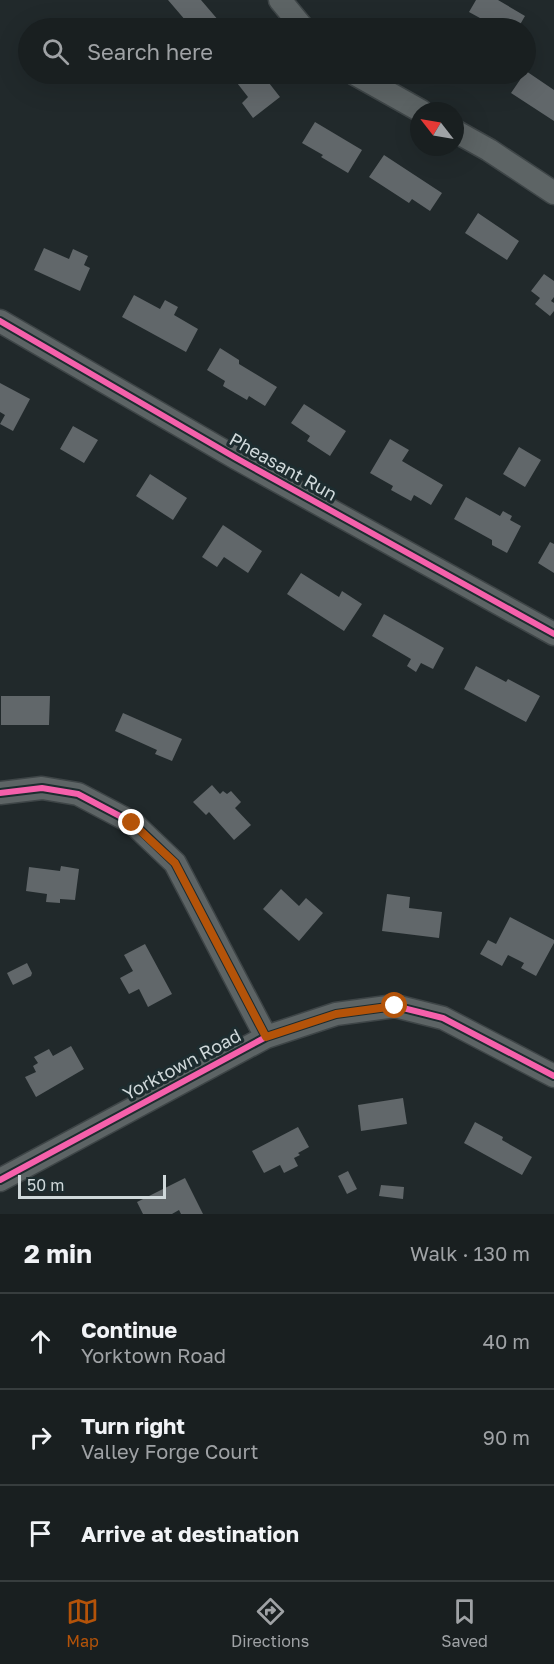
<!DOCTYPE html>
<meta charset="utf-8">
<style>
:root{--surface:#191f20;--page:#222729;--text:#f1f3f6;--muted:#9fa2a5;--line:#373d3e;--accent:#b45309}
body{margin:0;font-family:"Golos Text",sans-serif;background:var(--page);color:var(--text)}
.compass{position:absolute;left:410px;top:102px;width:54px;height:54px;border-radius:50%;background:var(--surface);box-shadow:0 6px 24px #0002;rotate:301deg}
.scale{position:absolute;left:18px;bottom:15px;width:148px;box-sizing:border-box;padding-left:6px;border:3px solid #cfd8da;border-top:0;font-size:16px;line-height:21px;white-space:nowrap;color:#cfd8da;-webkit-text-stroke:4px #1d2c2f;paint-order:stroke}
.stop{position:absolute;width:18px;height:18px;margin:-14px;border:4px solid #b45309;border-radius:50%;background:#fff}
.stop.end{background:#b45309;border-color:#fff;box-shadow:0 2px 6px #0008}
.list{margin:0;padding:0;list-style:none}
h2{display:flex;justify-content:space-between;align-items:center;height:78px;margin:0;padding:0 24px;font-size:26px}
h2 small{font-size:20px;font-weight:400;color:var(--muted)}
.list li{display:grid;grid-template-columns:39px 1fr auto;gap:18px;align-items:center;box-sizing:border-box;height:96px;padding:0 24px;border-top:2px solid var(--line)}
.list b{display:block;font-size:22px;white-space:nowrap}
.list p{margin:0;font-size:20px;white-space:nowrap;color:var(--muted)}
.list em{font-size:20px;font-style:normal;color:var(--muted)}
.icon{flex:none;width:33px;height:33px;fill:none;stroke:currentColor;stroke-width:2;stroke-linecap:round;stroke-linejoin:round}
.map{position:relative;flex:none;width:554px;height:1214px;overflow:hidden}
.search{position:absolute;background:var(--surface);box-shadow:0 6px 24px #0002;left:18px;right:18px;top:18px;height:66px;display:flex;align-items:center;gap:15px;box-sizing:border-box;padding:0 21px;border-radius:33px;color:var(--muted);font-size:22px}
.sheet{height:366px;background:var(--surface)}
nav{display:flex;justify-content:space-around;align-items:center;box-sizing:border-box;height:84px;border-top:2px solid var(--line);background:var(--surface);font-size:16px;color:var(--muted)}
nav a{display:grid;justify-items:center;gap:3px}
nav .on{color:var(--accent)}
.map>svg:first-child{display:block}
.building{fill:#61676a}
.lines{fill:none;stroke-linecap:round;stroke-linejoin:round}
.minor-casing{stroke:#3e4547;stroke-width:25}
.minor{stroke:#5d6465;stroke-width:22}
.cycleway-casing{stroke:#1d2c2f;stroke-width:10}
.cycleway{stroke:#f560ab;stroke-width:6}
.route{stroke:#b45309;stroke-width:8}
.labels{text-anchor:middle;stroke-width:6;stroke-linejoin:round;paint-order:stroke}
.street-label{font-size:18px;fill:#cfd8da;stroke:#1d2c2f}
</style>
<div class="map">
<svg width="554" height="1214" viewBox="0 0 554 1214">
<rect width="100%" height="100%" fill="#21292b"/>
<!-- building -->
<path class="building" d="M 168,0 L 201,0 L 225,28 L 192,28 Z
M 476,0 L 498,0 L 525,16 L 518,28 L 486,28 L 489,23 L 469,12 Z
M 526,71 L 554,90 L 554,121 L 511,93 L 524,74 L 526,74 Z
M 241,74 L 262,74 L 280,97 L 253,118 L 242,103 L 248,97 L 234,79 Z
M 315,122 L 362,150 L 348,173 L 321,157 L 323,155 L 302,143 Z
M 384,155 L 442,193 L 430,211 L 412,199 L 409,203 L 369,177 Z
M 478,213 L 519,241 L 507,260 L 465,233 Z
M 44,248 L 69,259 L 73,249 L 88,256 L 84,265 L 90,268 L 80,291 L 34,270 Z
M 544,274 L 554,281 L 554,297 L 551,301 L 554,303 L 554,311 L 550,316 L 535,304 L 540,298 L 531,291 Z
M 134,295 L 160,309 L 165,300 L 178,307 L 174,315 L 198,329 L 186,352 L 122,317 Z
M 220,348 L 239,360 L 239,364 L 277,387 L 265,406 L 249,396 L 247,400 L 223,386 L 225,381 L 207,370 Z
M 0,383 L 30,399 L 13,431 L 0,424 L 5,415 L 0,412 Z
M 304,404 L 346,431 L 330,456 L 307,441 L 310,436 L 291,423 Z
M 73,426 L 98,440 L 84,463 L 60,449 Z
M 390,439 L 409,450 L 402,461 L 443,485 L 431,505 L 414,495 L 411,501 L 391,490 L 393,486 L 370,473 Z
M 519,447 L 541,460 L 525,487 L 503,474 Z
M 150,474 L 187,498 L 173,520 L 136,496 Z
M 466,497 L 500,516 L 503,511 L 512,516 L 510,520 L 521,526 L 507,553 L 492,545 L 492,540 L 454,519 Z
M 223,525 L 262,551 L 248,573 L 224,557 L 217,567 L 202,557 Z
M 550,542 L 554,544 L 554,573 L 538,563 Z
M 301,573 L 339,597 L 342,591 L 362,604 L 344,631 L 287,594 Z
M 384,614 L 444,648 L 433,669 L 421,663 L 416,672 L 407,666 L 411,659 L 372,636 Z
M 476,666 L 506,682 L 508,679 L 540,696 L 526,722 L 464,689 Z
M 1,696 L 50,696 L 49,725 L 1,725 Z
M 123,713 L 182,739 L 172,761 L 155,754 L 157,750 L 115,731 Z
M 212,785 L 220,794 L 223,791 L 227,794 L 231,791 L 241,802 L 235,808 L 251,825 L 234,840 L 209,812 L 206,815 L 193,802 Z
M 61,866 L 79,869 L 75,900 L 60,899 L 60,903 L 46,902 L 47,894 L 26,891 L 29,867 L 60,871 Z
M 281,889 L 299,906 L 306,898 L 323,913 L 299,941 L 263,909 Z
M 387,894 L 410,897 L 409,908 L 442,912 L 439,938 L 382,931 Z
M 510,917 L 554,940 L 554,943 L 536,976 L 521,968 L 524,963 L 508,955 L 502,966 L 480,954 L 488,940 L 496,944 Z
M 145,944 L 172,994 L 148,1007 L 139,989 L 129,994 L 120,978 L 133,971 L 124,955 Z
M 27,963 L 32,973 L 31,976 L 13,985 L 7,973 Z
M 71,1046 L 84,1069 L 36,1097 L 25,1077 L 36,1072 L 33,1066 L 38,1063 L 34,1057 L 49,1049 L 53,1056 Z
M 403,1098 L 407,1124 L 361,1131 L 358,1105 Z
M 475,1122 L 503,1137 L 502,1140 L 532,1157 L 522,1175 L 464,1143 Z
M 298,1127 L 309,1147 L 298,1153 L 300,1155 L 294,1158 L 298,1166 L 284,1173 L 280,1165 L 264,1173 L 252,1151 Z
M 348,1171 L 357,1189 L 347,1194 L 338,1176 Z
M 185,1178 L 203,1214 L 181,1214 L 179,1210 L 172,1214 L 143,1214 L 137,1202 Z
M 381,1185 L 404,1187 L 403,1199 L 379,1196 Z"/>
<g class="lines">
<!-- minor casing -->
<g class="minor-casing">
<path id="minor" d="M 280,0 L 303,28
M 355,74 L 421,111
M 455,131 L 489,150 L 554,193
M 0,321 L 236,458 L 554,634
M 0,793 L 42,788 L 78,794 L 133,823 L 175,863 L 266,1037
M 0,1180 L 266,1037 L 336,1014 L 395,1006 L 443,1018 L 554,1076"/>
</g>
<!-- minor -->
<use href="#minor" class="minor"/>
<!-- cycleway casing -->
<g class="cycleway-casing">
<path id="cycleway" d="M 0,321 L 236,458 L 554,634
M 0,793 L 42,788 L 78,794 L 133,823 L 175,863 L 266,1037
M 0,1180 L 266,1037 L 336,1014 L 395,1006 L 443,1018 L 554,1076"/>
</g>
<!-- cycleway -->
<use href="#cycleway" class="cycleway"/>
</g>
<g class="lines">
<!-- route -->
<path class="route" d="M 132,823 L 175,863 L 266,1037 L 336,1014 L 395,1006"/>
</g>
<g class="labels">
<!-- street labels -->
<g class="street-label">
<text transform="translate(283 467) rotate(29)" y="6">Pheasant Run</text>
<text transform="translate(182 1065) rotate(-28)" y="6">Yorktown Road</text>
</g>
</g>
</svg>
<svg class="compass" viewBox="-18 -18 36 36"><path d="M0-13l5 13h-10z" fill="#e53935"/><path d="M0 13l5-13h-10z" fill="#9fa2a5"/></svg>
<div class="scale">50 m</div>
<div class="stop" style="left:395px;top:1006px"></div>
<div class="stop end" style="left:132px;top:823px"></div>
<div class="search"><svg class="icon" aria-label="search" viewBox="0 0 24 24"><circle cx="10" cy="10" r="6"/><path d="M15 15l6 6"/></svg>Search here</div>
</div>
<section class="sheet">
<h2>2 min<small>Walk · 130 m</small></h2>
<ul class="list">
<li><svg class="icon" aria-label="ahead" viewBox="0 0 24 24"><path d="M12 20V5M6 11l6-6 6 6"/></svg><div><b>Continue</b><p>Yorktown Road</p></div><em>40 m</em></li>
<li><svg class="icon" aria-label="right" viewBox="0 0 24 24"><path d="M7 20v-9h11M14 6l5 5-5 5"/></svg><div><b>Turn right</b><p>Valley Forge Court</p></div><em>90 m</em></li>
<li><svg class="icon" aria-label="arrive" viewBox="0 0 24 24"><path d="M6 21V4h12l-3 4 3 4H6"/></svg><div><b>Arrive at destination</b></div></li>
</ul>
</section>
<nav>
<a class="on"><svg class="icon" aria-label="map" viewBox="0 0 24 24"><path d="M3 6l6-2 6 2 6-2v14l-6 2-6-2-6 2zM9 4v14M15 6v14"/></svg>Map</a>
<a><svg class="icon" aria-label="directions" viewBox="0 0 24 24"><path d="M12 3l9 9-9 9-9-9zM9 14v-3h6M13 9l2 2-2 2"/></svg>Directions</a>
<a><svg class="icon" aria-label="saved" viewBox="0 0 24 24"><path d="M7 4h10v16l-5-4-5 4z"/></svg>Saved</a>
</nav>
